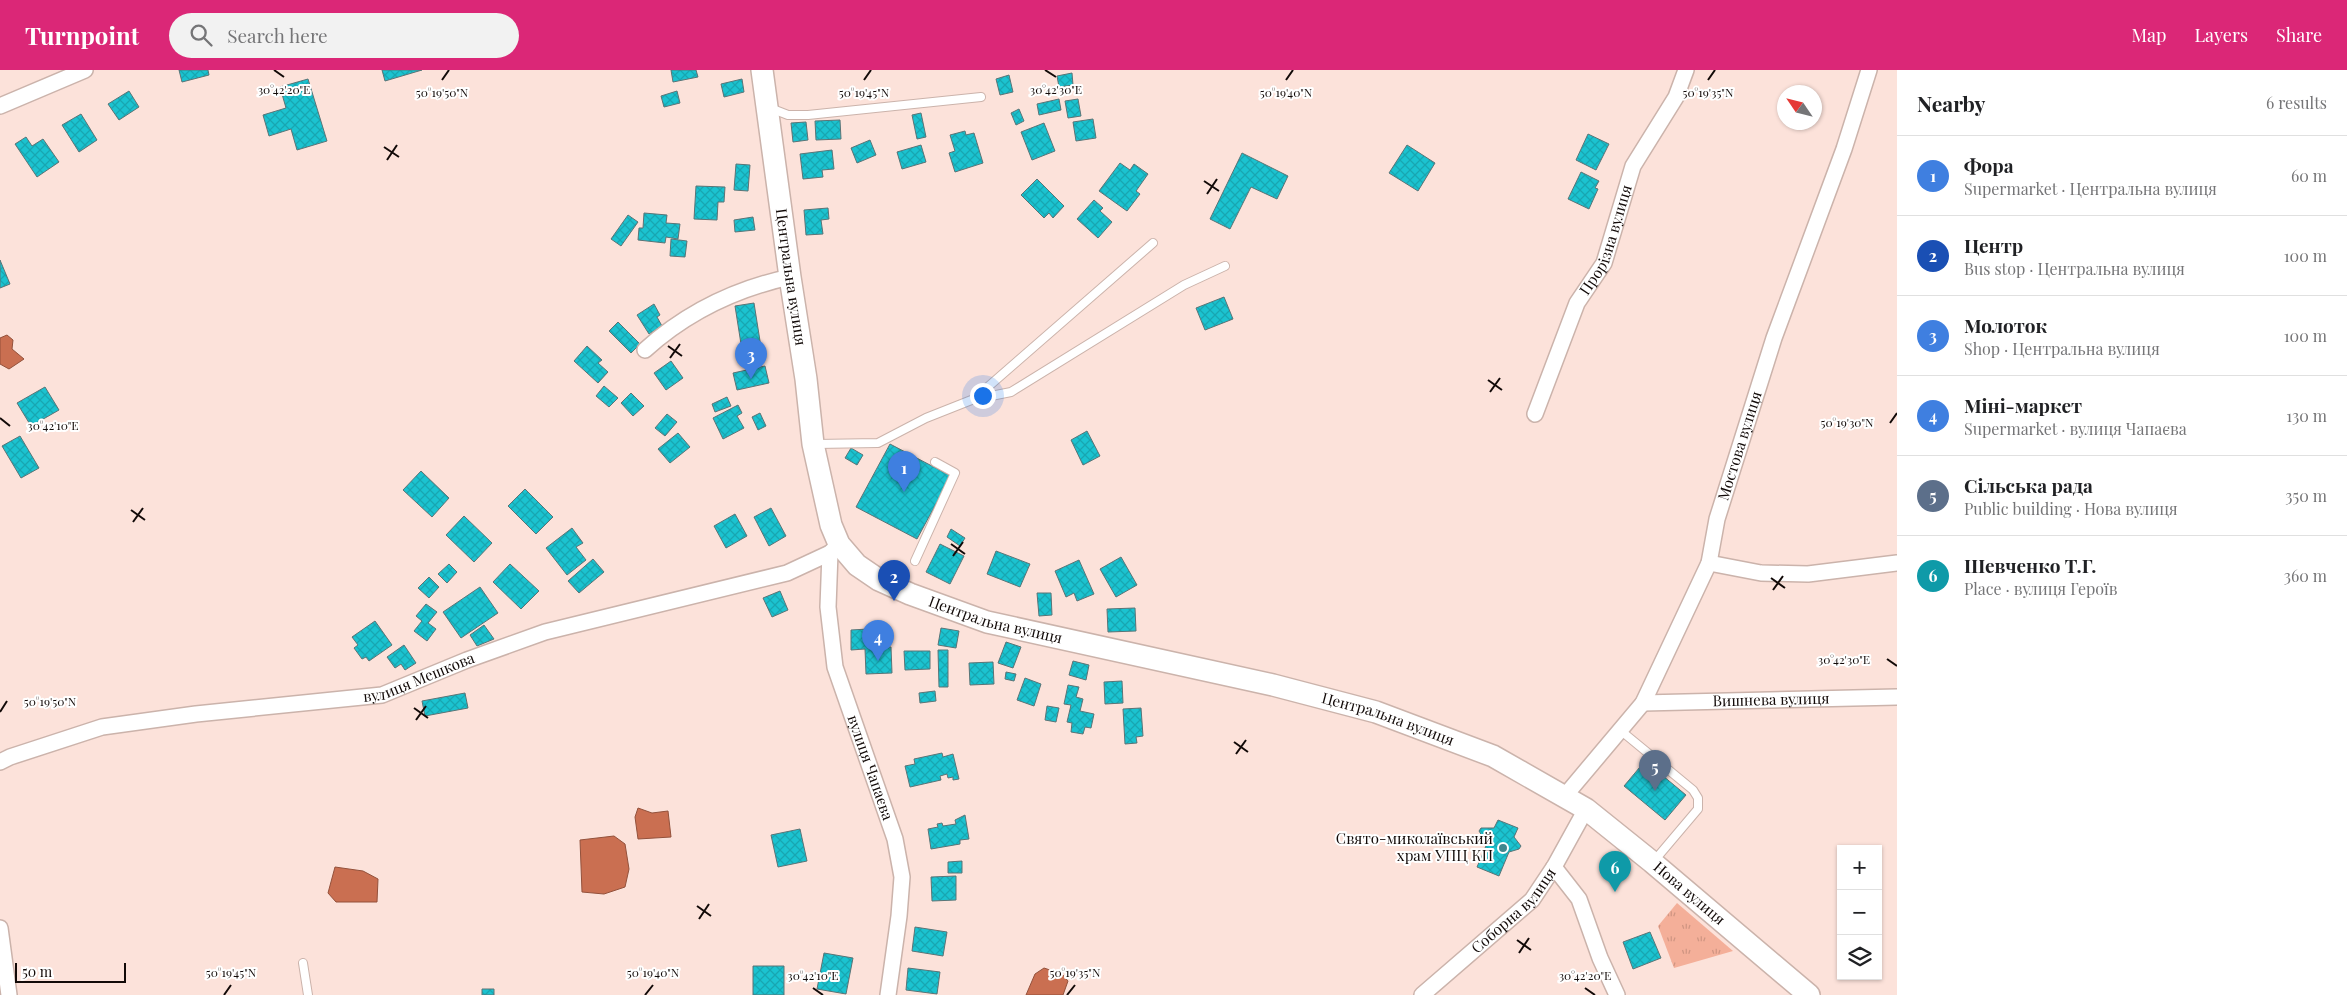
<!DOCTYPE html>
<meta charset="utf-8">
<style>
:root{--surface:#fff;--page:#f2f2f2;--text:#202124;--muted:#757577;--line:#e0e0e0;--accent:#db2777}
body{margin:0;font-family:"Playfair Display",serif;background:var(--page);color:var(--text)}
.controls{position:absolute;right:15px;bottom:15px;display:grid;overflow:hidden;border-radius:0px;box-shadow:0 1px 4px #0004}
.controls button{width:45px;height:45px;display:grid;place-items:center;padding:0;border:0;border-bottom:1px solid var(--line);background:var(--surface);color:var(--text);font:25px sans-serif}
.compass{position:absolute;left:1777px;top:15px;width:45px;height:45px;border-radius:50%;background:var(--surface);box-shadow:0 1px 4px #0004;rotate:305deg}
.scale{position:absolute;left:15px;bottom:12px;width:111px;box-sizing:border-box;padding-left:5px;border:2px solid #120a08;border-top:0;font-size:14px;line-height:18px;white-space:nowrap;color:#120a08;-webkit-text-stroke:4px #fff;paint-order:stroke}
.you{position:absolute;left:982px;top:325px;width:18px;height:18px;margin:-12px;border:4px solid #fff;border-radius:50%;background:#1a73e8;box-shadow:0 0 0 8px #1a73e833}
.badge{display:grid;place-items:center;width:32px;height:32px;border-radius:50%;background:var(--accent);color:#fff;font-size:16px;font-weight:700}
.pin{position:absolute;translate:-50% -41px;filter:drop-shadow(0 1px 2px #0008)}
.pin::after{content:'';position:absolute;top:26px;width:18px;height:15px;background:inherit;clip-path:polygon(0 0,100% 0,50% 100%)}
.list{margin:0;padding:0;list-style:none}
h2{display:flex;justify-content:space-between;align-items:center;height:65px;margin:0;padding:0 20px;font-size:21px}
h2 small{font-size:16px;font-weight:400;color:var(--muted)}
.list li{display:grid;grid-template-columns:32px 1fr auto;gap:15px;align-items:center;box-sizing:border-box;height:80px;padding:0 20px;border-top:1px solid var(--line)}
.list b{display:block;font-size:19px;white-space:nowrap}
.list p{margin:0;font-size:16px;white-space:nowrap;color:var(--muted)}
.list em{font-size:16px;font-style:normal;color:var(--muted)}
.icon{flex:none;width:28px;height:28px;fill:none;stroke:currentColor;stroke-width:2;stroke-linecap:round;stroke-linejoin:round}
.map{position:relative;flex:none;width:1897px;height:925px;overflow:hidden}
header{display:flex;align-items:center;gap:30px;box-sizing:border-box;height:70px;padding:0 25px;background:var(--accent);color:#fff}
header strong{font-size:24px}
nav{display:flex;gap:28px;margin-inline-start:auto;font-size:18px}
.search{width:350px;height:45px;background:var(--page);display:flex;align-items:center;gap:12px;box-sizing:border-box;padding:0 18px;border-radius:28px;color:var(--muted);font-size:19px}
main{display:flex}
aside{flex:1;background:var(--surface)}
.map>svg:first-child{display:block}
.grass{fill:url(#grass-tufts)}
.water{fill:#ca6f51;stroke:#93513b}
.building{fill:url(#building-cross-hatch);stroke:#5a7476}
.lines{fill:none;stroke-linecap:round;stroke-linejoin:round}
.lane-casing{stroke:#cbb3ab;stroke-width:10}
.street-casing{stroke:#cbb3ab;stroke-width:18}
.secondary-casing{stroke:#cbb3ab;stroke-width:24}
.lane{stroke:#fff;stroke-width:8}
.street{stroke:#fff;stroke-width:15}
.secondary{stroke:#fff;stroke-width:21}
.ticks{fill:none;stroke:#120a08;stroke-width:2}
.poi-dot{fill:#40878e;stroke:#fff;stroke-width:2}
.labels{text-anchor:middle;stroke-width:4;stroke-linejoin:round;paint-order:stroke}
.street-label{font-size:15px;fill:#120a08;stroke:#fff}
.poi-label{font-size:15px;fill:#120a08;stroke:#fff;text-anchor:end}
.ticks-label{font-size:12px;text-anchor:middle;fill:#120a08;stroke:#fff;stroke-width:4;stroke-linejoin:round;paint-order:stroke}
</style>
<header>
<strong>Turnpoint</strong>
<div class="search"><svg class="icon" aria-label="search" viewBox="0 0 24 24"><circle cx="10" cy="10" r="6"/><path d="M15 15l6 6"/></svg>Search here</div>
<nav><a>Map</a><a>Layers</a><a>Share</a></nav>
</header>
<main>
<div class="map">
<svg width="1897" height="925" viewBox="0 0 1897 925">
<defs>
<pattern id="grass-tufts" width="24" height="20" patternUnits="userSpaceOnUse" patternTransform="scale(1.25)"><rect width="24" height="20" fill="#f4af99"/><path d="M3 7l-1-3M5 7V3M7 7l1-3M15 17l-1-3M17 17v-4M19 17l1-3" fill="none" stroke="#d09582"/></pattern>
<pattern id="building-cross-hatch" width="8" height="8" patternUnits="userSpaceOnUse" patternTransform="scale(1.25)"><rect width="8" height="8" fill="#1bc3d0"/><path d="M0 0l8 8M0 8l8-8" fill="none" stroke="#18a6b1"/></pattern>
</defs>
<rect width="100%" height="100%" fill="#fce2da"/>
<!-- grass -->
<path class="grass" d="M 1677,833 L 1733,881 L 1674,898 L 1658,856 Z"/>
<!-- water -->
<path class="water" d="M 7,265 L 13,270 L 12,279 L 24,289 L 9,299 L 0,294 L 0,268 Z
M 638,738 L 652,743 L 668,741 L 671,767 L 638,769 L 635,747 Z
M 614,766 L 625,774 L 629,799 L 625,817 L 604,824 L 582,822 L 580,770 Z
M 335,797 L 363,801 L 378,809 L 377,832 L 336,832 L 328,823 Z
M 1044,898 L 1062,904 L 1068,911 L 1063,925 L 1026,925 L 1035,904 Z"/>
<!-- building -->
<path class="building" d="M 179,0 L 208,0 L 209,5 L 182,12 Z
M 382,0 L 422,0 L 385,11 Z
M 671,0 L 696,0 L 698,7 L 673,12 Z
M 1072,3 L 1073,15 L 1059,17 L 1057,6 Z
M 1009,5 L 1013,22 L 1000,25 L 996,9 Z
M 308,9 L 327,71 L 297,80 L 291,59 L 269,66 L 263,45 L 286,38 L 280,17 Z
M 742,9 L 744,22 L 724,27 L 721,14 Z
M 129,21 L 139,37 L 119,50 L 108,34 Z
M 677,21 L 680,33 L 664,37 L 661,26 Z
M 1059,29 L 1061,40 L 1039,45 L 1037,34 Z
M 1078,29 L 1081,46 L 1068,48 L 1065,31 Z
M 1019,39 L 1024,51 L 1016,55 L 1011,43 Z
M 921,43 L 926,67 L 917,69 L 912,45 Z
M 81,44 L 97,70 L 79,82 L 62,55 Z
M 1093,49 L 1096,68 L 1076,71 L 1073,52 Z
M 840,50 L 841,69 L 816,70 L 815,51 Z
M 806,52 L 808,70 L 793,72 L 791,53 Z
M 1044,53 L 1055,81 L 1032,90 L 1021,62 Z
M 965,61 L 966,65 L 974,63 L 983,93 L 955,102 L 949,83 L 955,81 L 950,65 Z
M 1588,64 L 1609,74 L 1596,100 L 1576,90 Z
M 26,67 L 32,76 L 43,69 L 59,92 L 37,107 L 15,74 Z
M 870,70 L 876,85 L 857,93 L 851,78 Z
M 921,75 L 926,92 L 902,99 L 897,82 Z
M 1407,75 L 1435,93 L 1418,121 L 1389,103 Z
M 832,80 L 834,99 L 822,100 L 823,107 L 803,109 L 800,84 Z
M 1242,83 L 1288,106 L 1277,129 L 1251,117 L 1230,159 L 1210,149 Z
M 1120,93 L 1130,100 L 1134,94 L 1148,104 L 1136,121 L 1140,124 L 1127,141 L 1099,121 Z
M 736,94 L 750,95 L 748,121 L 734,120 Z
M 1581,102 L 1599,111 L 1595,118 L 1598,119 L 1589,139 L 1568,129 Z
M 1037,109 L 1064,136 L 1053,148 L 1049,143 L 1044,148 L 1021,125 Z
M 696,116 L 725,117 L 724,132 L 718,132 L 717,150 L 694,149 Z
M 1094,130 L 1103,138 L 1100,141 L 1112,152 L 1098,168 L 1077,149 Z
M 828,138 L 829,149 L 821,150 L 823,164 L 806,165 L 804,140 Z
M 644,143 L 667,145 L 666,153 L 680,154 L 678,169 L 666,167 L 665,173 L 638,170 L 639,158 L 643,158 Z
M 628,145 L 638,152 L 621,176 L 611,169 Z
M 753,147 L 755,160 L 735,162 L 734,150 Z
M 671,169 L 687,171 L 685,187 L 670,186 Z
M 0,190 L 10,214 L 0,218 Z
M 1224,227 L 1233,249 L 1205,260 L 1196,238 Z
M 754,233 L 763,290 L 744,293 L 735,236 Z
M 654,234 L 660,245 L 657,247 L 662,256 L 649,264 L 637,245 Z
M 618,252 L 640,274 L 631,283 L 609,261 Z
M 587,276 L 602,290 L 598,293 L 608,302 L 598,313 L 574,291 Z
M 671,291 L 683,308 L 666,320 L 654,303 Z
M 765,296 L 769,313 L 737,320 L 733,303 Z
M 604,316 L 618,328 L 609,337 L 596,326 Z
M 45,317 L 59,340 L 31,356 L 17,333 Z
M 631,323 L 644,336 L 633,346 L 621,333 Z
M 727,327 L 731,336 L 715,342 L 712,334 Z
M 738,335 L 742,343 L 737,346 L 744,358 L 723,369 L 713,348 Z
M 760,343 L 766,356 L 758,360 L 752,347 Z
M 667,344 L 677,352 L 665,366 L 655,358 Z
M 1087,361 L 1100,386 L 1083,395 L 1071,370 Z
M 678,363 L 690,377 L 670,393 L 658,379 Z
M 20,366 L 39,398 L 21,408 L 2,376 Z
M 890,374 L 951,406 L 917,469 L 856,437 Z
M 851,378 L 863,385 L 857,395 L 845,388 Z
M 421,401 L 449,428 L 432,447 L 403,420 Z
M 525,419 L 553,447 L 536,464 L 508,436 Z
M 771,438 L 786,466 L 769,476 L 754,447 Z
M 735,444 L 747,466 L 726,478 L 714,456 Z
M 464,446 L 492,473 L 474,492 L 446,465 Z
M 572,458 L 583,473 L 576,477 L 586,490 L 567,505 L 546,478 Z
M 951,459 L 965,468 L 960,476 L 947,467 Z
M 940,474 L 964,486 L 950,514 L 926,502 Z
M 996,481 L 1030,494 L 1020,517 L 987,504 Z
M 1121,487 L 1137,515 L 1116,527 L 1100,499 Z
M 593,489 L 604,502 L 579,523 L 568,511 Z
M 1079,490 L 1094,524 L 1077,531 L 1074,523 L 1066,527 L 1055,501 Z
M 449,494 L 457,502 L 447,513 L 438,504 Z
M 510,494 L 539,521 L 521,539 L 493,512 Z
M 429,507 L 439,517 L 429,528 L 418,518 Z
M 480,517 L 498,543 L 461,568 L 443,542 Z
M 780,521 L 788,540 L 772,547 L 763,528 Z
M 1037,523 L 1051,523 L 1052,545 L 1039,546 Z
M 426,534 L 437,542 L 428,553 L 436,559 L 427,571 L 414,561 L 422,551 L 416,546 Z
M 1135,538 L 1136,561 L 1108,562 L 1107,539 Z
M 375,551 L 392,575 L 369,591 L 366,587 L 362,589 L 354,578 L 358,575 L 352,567 Z
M 484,555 L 494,569 L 477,576 L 470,565 Z
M 885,558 L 886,577 L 891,577 L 892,603 L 866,604 L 865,579 L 851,580 L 851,560 Z
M 941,558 L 959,561 L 956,578 L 938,575 Z
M 1006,572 L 1021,577 L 1013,598 L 998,593 Z
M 404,575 L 416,593 L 405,600 L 401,594 L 395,598 L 387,587 Z
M 938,580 L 948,580 L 948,617 L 939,617 Z
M 904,581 L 930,581 L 930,599 L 905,600 Z
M 1073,591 L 1089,595 L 1086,610 L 1069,605 Z
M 993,592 L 994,614 L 970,615 L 969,593 Z
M 1006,602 L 1016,604 L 1014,611 L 1005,609 Z
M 1025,608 L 1041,614 L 1034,636 L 1017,630 Z
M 1122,611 L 1123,633 L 1105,634 L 1104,612 Z
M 1068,615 L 1079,617 L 1076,627 L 1083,629 L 1080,641 L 1094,644 L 1091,658 L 1085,657 L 1083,664 L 1071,662 L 1072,653 L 1067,652 L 1071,635 L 1064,634 Z
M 935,621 L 936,631 L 920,633 L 919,623 Z
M 465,623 L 468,638 L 425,646 L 422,631 Z
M 1047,636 L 1059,638 L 1056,652 L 1045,650 Z
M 1141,638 L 1143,666 L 1136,667 L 1137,673 L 1125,674 L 1123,639 Z
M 942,683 L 943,687 L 953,684 L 959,709 L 953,710 L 953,707 L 948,708 L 947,704 L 940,706 L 941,710 L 910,717 L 905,696 L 915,694 L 914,689 Z
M 1645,691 L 1686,725 L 1665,750 L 1624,716 Z
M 965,745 L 969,769 L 960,770 L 960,774 L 931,779 L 928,759 L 938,757 L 937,754 L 942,753 L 943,756 L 956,754 L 955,750 Z
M 1498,750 L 1518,758 L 1514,767 L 1521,776 L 1519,779 L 1509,782 L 1499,806 L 1477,797 L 1488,771 L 1482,766 L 1479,761 L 1481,758 L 1494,758 Z
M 800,759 L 807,791 L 778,797 L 771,765 Z
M 1613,786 L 1619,791 L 1613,800 L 1606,795 Z
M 962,791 L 962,803 L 948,803 L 948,792 Z
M 956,806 L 956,830 L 932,831 L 931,807 Z
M 915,857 L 947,862 L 943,886 L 912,881 Z
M 1650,862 L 1661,888 L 1633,899 L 1623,872 Z
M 824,883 L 853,888 L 846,924 L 817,919 Z
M 753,896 L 784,896 L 784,925 L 753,925 Z
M 908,898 L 940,902 L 937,924 L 906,920 Z
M 482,919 L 494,919 L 494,925 L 482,925 Z"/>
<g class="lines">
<!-- lane casing -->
<g class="lane-casing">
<path id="lane" d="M 770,38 L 788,45 L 808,45 L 981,27
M 976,329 L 1011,322 L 1184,215 L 1225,196
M 816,374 L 878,373 L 926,348 L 974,329 L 1153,173
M 915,491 L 955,403 L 935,392
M 1620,660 L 1693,720 L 1698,728 L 1698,739 L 1654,791
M 303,893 L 308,925"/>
</g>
<!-- street casing -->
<g class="street-casing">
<g id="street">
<path d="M 0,36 L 85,0"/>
<path d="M 645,280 C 687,242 735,219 790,207"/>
<path id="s1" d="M 1535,344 L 1577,233 L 1604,193 L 1633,96 L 1676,27 L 1686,0"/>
<path id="s2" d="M 835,478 L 830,483 L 828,537 L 835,597 L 895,769 L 902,807 L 899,846 L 888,925"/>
<path d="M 1709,493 L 1761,503 L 1808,504 L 1897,493"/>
<path id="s3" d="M 1643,633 L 1897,627"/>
<path id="s4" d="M 0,692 L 10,687 L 102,657 L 196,644 L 382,625 L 467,590 L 545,562 L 787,503 L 830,483"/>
<path id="s5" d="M 1564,727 L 1643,633 L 1709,493 L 1717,449 L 1774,268 L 1844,79 L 1869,0"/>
<path d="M 1554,797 L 1579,829 L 1600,888 L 1617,925"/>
<path d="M 0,858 L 9,925"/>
<path id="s6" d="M 1422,925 L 1532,830 L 1554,797 L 1586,739"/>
</g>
</g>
<!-- secondary casing -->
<g class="secondary-casing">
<g id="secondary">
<path id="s7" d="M 762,0 L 790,207 L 806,309 L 813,374 L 831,455 L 839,474 L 857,495 L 879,510 L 910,524 L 987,552 L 1273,615 L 1376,642 L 1493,686 L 1586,739 L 1652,792 L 1809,925"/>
</g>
</g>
<!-- lane -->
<use href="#lane" class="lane"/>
<!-- street -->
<use href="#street" class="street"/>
<!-- secondary -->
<use href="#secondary" class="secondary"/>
</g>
<!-- ticks -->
<path class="ticks" d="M 274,0 L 284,7M 1045,0 L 1056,7M 442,10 L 449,0M 864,10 L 871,0M 1286,10 L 1293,0M 1708,10 L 1715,0M 384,77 L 399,87M 387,90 L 397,75M 1204,111 L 1219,121M 1207,124 L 1217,109M 668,276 L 682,286M 670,288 L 680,274M 1488,310 L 1502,320M 1490,322 L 1500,308M 0,348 L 10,356M 1890,353 L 1897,343M 131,440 L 145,450M 133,452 L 143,438M 951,474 L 965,484M 953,486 L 963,472M 1771,508 L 1785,518M 1773,520 L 1783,506M 1887,589 L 1897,596M 414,638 L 428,648M 0,642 L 7,631M 416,650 L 426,636M 1234,672 L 1248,682M 1236,684 L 1246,670M 697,836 L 711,846M 699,849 L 709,834M 1517,870 L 1531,880M 1519,883 L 1529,868M 813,918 L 823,925M 1585,918 L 1595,925M 224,925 L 231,915M 645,925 L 653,915M 1067,925 L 1075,915"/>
<!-- markers -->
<circle class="poi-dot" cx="1503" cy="778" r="5"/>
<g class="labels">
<!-- street labels -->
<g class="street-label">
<text dy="5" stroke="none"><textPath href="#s1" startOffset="189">Прорізна вулиця</textPath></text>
<text dy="5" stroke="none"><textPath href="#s7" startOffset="209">Центральна вулиця</textPath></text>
<text dy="5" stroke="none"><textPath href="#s5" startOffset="399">Мостова вулиця</textPath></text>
<text dy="5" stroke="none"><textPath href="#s7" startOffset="659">Центральна вулиця</textPath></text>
<text dy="5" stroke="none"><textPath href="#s4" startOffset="430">вулиця Мешкова</textPath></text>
<text dy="5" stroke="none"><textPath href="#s3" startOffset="128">Вишнева вулиця</textPath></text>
<text dy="5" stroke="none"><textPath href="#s7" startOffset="1064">Центральна вулиця</textPath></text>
<text dy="5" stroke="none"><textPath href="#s2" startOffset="228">вулиця Чапаєва</textPath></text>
<text dy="5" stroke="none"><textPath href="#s7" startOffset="1416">Нова вулиця</textPath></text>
<text dy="5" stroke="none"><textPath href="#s6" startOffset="125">Соборна вулиця</textPath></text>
</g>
<!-- poi labels -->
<g class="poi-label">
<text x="1493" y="774">Свято-миколаївський<tspan x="1493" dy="17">храм УПЦ КП</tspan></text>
</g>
</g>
<g class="ticks-label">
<text x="284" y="24">30°42'20"E</text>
<text x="1056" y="24">30°42'30"E</text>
<text x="442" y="27">50°19'50"N</text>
<text x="864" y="27">50°19'45"N</text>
<text x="1286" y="27">50°19'40"N</text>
<text x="1708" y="27">50°19'35"N</text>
<text x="1847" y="357">50°19'30"N</text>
<text x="53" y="360">30°42'10"E</text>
<text x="1844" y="594">30°42'30"E</text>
<text x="50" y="636">50°19'50"N</text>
<text x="231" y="907">50°19'45"N</text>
<text x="653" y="907">50°19'40"N</text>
<text x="1075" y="907">50°19'35"N</text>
<text x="813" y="910">30°42'10"E</text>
<text x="1585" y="910">30°42'20"E</text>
</g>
</svg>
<div class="controls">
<button>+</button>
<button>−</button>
<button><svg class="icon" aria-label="layers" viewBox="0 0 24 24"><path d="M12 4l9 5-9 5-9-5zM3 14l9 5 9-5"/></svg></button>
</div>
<svg class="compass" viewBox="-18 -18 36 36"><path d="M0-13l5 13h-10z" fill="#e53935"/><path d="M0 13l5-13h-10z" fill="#757577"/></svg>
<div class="scale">50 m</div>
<div class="you"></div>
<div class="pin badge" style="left:904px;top:422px;background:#3f7fe0">1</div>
<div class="pin badge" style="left:894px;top:531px;background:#1a4fb4">2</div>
<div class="pin badge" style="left:751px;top:309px;background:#3f7fe0">3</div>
<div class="pin badge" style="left:878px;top:591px;background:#3f7fe0">4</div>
<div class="pin badge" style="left:1655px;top:721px;background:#5c6f8a">5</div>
<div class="pin badge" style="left:1615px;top:822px;background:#0f9aa8">6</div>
</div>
<aside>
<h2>Nearby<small>6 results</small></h2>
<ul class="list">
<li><span class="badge" style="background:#3f7fe0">1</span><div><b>Фора</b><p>Supermarket · Центральна вулиця</p></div><em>60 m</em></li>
<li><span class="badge" style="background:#1a4fb4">2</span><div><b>Центр</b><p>Bus stop · Центральна вулиця</p></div><em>100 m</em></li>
<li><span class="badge" style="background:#3f7fe0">3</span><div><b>Молоток</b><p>Shop · Центральна вулиця</p></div><em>100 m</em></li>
<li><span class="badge" style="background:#3f7fe0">4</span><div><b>Міні-маркет</b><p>Supermarket · вулиця Чапаєва</p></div><em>130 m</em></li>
<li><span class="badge" style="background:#5c6f8a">5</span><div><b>Сільська рада</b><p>Public building · Нова вулиця</p></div><em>350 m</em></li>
<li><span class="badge" style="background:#0f9aa8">6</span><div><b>Шевченко Т.Г.</b><p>Place · вулиця Героїв</p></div><em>360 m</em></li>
</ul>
</aside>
</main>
